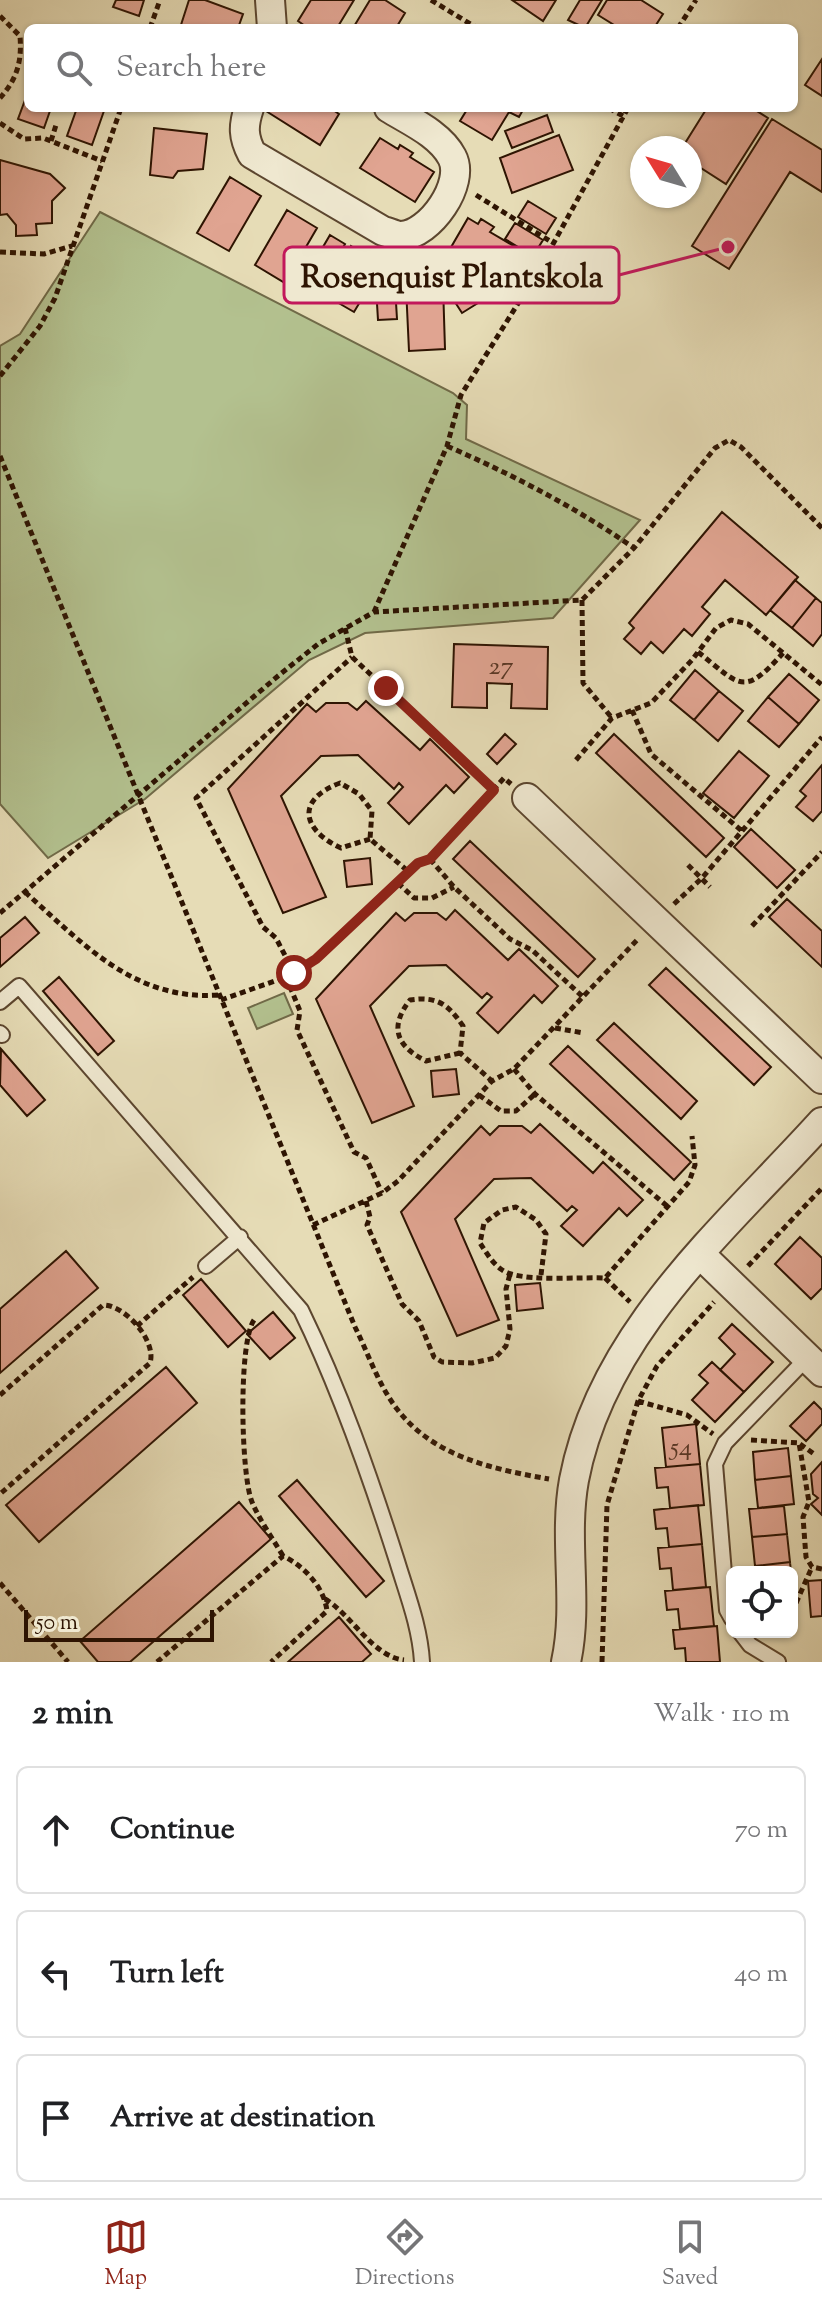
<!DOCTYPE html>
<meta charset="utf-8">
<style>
:root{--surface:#fff;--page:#f2f2f2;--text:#202124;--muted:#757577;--line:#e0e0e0;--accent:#8f2418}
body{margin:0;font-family:"Sorts Mill Goudy",serif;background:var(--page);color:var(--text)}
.controls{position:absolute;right:24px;bottom:24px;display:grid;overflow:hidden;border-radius:12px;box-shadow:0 2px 6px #0004}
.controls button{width:72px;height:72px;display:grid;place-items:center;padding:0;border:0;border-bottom:2px solid var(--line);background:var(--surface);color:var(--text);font:40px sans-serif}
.compass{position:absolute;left:630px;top:136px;width:72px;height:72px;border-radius:50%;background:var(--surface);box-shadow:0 2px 6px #0004;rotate:307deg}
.scale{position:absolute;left:24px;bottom:20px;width:190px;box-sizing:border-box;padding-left:8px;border:4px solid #2e1402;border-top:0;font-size:22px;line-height:28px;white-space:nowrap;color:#2e1402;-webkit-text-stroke:6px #efe8d0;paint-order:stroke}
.stop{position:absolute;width:24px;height:24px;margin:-18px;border:6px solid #8f2418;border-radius:50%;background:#fff}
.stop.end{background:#8f2418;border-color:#fff;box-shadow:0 2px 8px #0008}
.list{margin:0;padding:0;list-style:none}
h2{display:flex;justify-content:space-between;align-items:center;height:104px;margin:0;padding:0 32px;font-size:34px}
h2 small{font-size:26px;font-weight:400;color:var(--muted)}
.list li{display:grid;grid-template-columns:52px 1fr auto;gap:24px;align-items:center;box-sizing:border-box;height:128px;margin:0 16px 16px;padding:0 16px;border:2px solid var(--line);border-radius:12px}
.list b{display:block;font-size:30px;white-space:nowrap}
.list em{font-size:26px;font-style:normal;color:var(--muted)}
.icon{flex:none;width:44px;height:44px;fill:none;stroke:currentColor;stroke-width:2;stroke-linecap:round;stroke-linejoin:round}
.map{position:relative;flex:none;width:822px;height:1662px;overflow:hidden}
.search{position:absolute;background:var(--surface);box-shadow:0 2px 6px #0004;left:24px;right:24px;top:24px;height:88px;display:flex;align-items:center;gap:20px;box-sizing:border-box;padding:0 28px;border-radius:12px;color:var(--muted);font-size:30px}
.sheet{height:536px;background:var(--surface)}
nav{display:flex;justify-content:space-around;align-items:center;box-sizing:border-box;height:112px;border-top:2px solid var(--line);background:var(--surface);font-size:22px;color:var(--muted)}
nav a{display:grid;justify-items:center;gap:4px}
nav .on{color:var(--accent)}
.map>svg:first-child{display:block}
.green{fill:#b3c18f;stroke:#706a48;stroke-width:2}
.building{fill:#e0a491;stroke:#2e1402;stroke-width:2}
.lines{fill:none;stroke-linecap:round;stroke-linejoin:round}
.lane-casing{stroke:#5c462f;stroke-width:18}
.street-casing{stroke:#5c462f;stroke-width:32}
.path{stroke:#2e1402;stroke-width:5;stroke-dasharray:6 4;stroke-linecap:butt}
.lane{stroke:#efe8d0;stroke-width:14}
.street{stroke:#efe8d0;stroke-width:28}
.route{stroke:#8f2418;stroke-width:10}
.labels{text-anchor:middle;stroke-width:6;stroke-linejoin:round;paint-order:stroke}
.number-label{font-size:26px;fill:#5a3826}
.leader{fill:none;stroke:#c2185b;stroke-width:3}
.callout-dot{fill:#c2185b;stroke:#efe8d0;stroke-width:3}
.callout{fill:#efe8d0;stroke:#c2185b;stroke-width:3}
.callout-label{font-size:32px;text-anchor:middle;font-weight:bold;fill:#2e1402}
</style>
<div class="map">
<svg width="822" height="1662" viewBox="0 0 822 1662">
<rect width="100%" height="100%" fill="#e6dcb6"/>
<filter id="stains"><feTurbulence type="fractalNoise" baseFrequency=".0025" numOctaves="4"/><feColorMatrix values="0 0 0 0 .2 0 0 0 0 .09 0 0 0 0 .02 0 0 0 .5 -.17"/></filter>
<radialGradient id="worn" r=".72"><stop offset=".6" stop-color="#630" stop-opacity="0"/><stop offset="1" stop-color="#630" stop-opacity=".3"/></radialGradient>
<!-- green -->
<path class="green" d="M 100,212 L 453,393 L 467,405 L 466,439 L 640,520 L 553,618 L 365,633 L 309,660 L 145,799 L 48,858 L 0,804 L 0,346 L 20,334 Z
M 284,993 L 293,1014 L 257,1029 L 248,1008 Z"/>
<!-- building -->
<path class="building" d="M 116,0 L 144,0 L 139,16 L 113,7 Z
M 189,0 L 205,0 L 243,14 L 238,28 L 180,28 Z
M 311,0 L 354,0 L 337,28 L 308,28 L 298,21 Z
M 370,0 L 385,0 L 405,13 L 396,28 L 353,28 Z
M 512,0 L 556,0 L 543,21 Z
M 580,0 L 602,0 L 585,28 L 568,20 Z
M 607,0 L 641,0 L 663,14 L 654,28 L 619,28 L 598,15 Z
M 822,59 L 822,96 L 805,85 Z
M 28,92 L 28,108 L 51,108 L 44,128 L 18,119 Z
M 77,108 L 105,108 L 92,145 L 67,136 Z
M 268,108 L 330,108 L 339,114 L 320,145 L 266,111 Z
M 468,108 L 524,108 L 519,117 L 509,112 L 492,140 L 460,121 Z
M 707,108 L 752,108 L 768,118 L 726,184 L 690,161 L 690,148 L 682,148 Z
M 547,115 L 553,132 L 512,148 L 505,131 Z
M 772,119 L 822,150 L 822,192 L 790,172 L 729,269 L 692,246 Z
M 154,128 L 207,134 L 203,169 L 178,171 L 173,178 L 150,175 Z
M 559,135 L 573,170 L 512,193 L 500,158 Z
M 380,138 L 398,149 L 400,145 L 413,153 L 410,157 L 434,172 L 415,202 L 360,168 Z
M 0,160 L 50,174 L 65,188 L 52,201 L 52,223 L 36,224 L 37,235 L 16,236 L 16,225 L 7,214 L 0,215 Z
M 230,177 L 261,196 L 229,251 L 197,233 Z
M 528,201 L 556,218 L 546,234 L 518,217 Z
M 287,210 L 317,228 L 285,283 L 255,265 Z
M 468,218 L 478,224 L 481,219 L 494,227 L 490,232 L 524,252 L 505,283 L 450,249 Z
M 515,223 L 543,240 L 533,256 L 505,239 Z
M 330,235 L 345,244 L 329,273 L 313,264 Z
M 351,246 L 382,265 L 354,312 L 323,294 Z
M 460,275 L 478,303 L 462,313 L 444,285 Z
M 443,285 L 445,349 L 409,351 L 406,287 Z
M 395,286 L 397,319 L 378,320 L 376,287 Z
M 722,512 L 798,577 L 766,615 L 725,580 L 702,607 L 710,614 L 692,636 L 684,629 L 663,653 L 651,642 L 641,654 L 624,639 L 634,628 L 629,623 Z
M 795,580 L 816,598 L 792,628 L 770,610 Z
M 816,598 L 822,603 L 822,634 L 813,646 L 792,628 Z
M 454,644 L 548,647 L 547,709 L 511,708 L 512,684 L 487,683 L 487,708 L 452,707 Z
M 695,670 L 719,691 L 694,720 L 670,700 Z
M 789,674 L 819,700 L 799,724 L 768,697 Z
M 719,691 L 743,711 L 718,741 L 694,720 Z
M 768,697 L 799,724 L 779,747 L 748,721 Z
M 366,701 L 420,750 L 430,739 L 469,777 L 454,793 L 446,785 L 409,824 L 388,803 L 403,787 L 399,783 L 394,789 L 358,755 L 321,756 L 281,796 L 326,897 L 283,913 L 228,789 L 307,704 L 316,712 L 326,703 L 348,703 L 357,710 Z
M 505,734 L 516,744 L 497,764 L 487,754 Z
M 614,734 L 724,838 L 706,857 L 596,753 Z
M 739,751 L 769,776 L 734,818 L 703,793 Z
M 822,765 L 822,811 L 813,821 L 796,807 L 806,796 L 800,791 Z
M 751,829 L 795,870 L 777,888 L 734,847 Z
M 470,841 L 595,959 L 578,977 L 453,859 Z
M 370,858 L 372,884 L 347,887 L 344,861 Z
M 787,899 L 822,931 L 822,967 L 769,917 Z
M 455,910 L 508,960 L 519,949 L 558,986 L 542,1003 L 534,995 L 498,1033 L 477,1013 L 492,997 L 487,993 L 482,998 L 446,965 L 409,966 L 370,1006 L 414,1106 L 372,1123 L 316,999 L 396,913 L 405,921 L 414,913 L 437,913 L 446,920 Z
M 25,917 L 39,933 L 0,967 L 0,938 Z
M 666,968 L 771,1067 L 754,1085 L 649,985 Z
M 59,977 L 114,1041 L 98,1055 L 43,991 Z
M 614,1023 L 697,1101 L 681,1119 L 597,1040 Z
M 568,1046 L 691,1162 L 674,1180 L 550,1064 Z
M 1,1049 L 45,1100 L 27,1116 L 0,1085 Z
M 456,1069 L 459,1094 L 433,1097 L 431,1071 Z
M 540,1124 L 593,1173 L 603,1162 L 643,1200 L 627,1216 L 619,1208 L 583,1246 L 561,1226 L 577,1210 L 572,1206 L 567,1211 L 531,1178 L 494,1179 L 455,1219 L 499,1320 L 457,1336 L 401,1212 L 481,1126 L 490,1135 L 499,1126 L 522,1126 L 531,1133 Z
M 800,1237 L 822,1258 L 822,1288 L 811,1299 L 775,1264 Z
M 66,1251 L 98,1288 L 0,1373 L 0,1309 Z
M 201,1279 L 246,1331 L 228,1347 L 183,1295 Z
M 540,1283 L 543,1308 L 517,1311 L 515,1285 Z
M 273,1312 L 295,1338 L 270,1359 L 247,1334 Z
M 732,1324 L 773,1362 L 744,1392 L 720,1370 L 735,1354 L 719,1338 Z
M 712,1362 L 744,1392 L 715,1422 L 692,1400 L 708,1383 L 699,1375 Z
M 166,1367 L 197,1403 L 39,1542 L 6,1505 Z
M 814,1402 L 822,1410 L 822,1424 L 806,1441 L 790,1426 Z
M 696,1424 L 700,1464 L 666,1467 L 662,1428 Z
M 788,1448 L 791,1476 L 755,1480 L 753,1452 Z
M 822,1462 L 822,1515 L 811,1504 L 818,1498 L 813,1494 L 811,1474 Z
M 700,1464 L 704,1505 L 670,1508 L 668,1487 L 657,1488 L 655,1468 Z
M 791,1476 L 794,1504 L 758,1508 L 755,1480 Z
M 297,1480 L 384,1581 L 366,1597 L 279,1496 Z
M 239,1502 L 271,1539 L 130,1662 L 98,1662 L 80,1641 Z
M 698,1505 L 702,1544 L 669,1547 L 667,1528 L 656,1529 L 654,1510 Z
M 784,1506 L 787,1534 L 752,1537 L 749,1509 Z
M 787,1534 L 790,1562 L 755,1566 L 752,1537 Z
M 702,1544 L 706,1587 L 673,1590 L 671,1568 L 660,1569 L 658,1548 Z
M 790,1562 L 791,1572 L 755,1572 L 755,1566 Z
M 822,1580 L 822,1616 L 811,1617 L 808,1581 Z
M 710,1587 L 714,1626 L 680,1629 L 678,1609 L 667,1610 L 665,1591 Z
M 339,1617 L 371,1654 L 362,1662 L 288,1662 Z
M 717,1626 L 720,1662 L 686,1662 L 685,1648 L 675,1649 L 673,1630 Z"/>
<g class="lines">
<!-- lane casing -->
<g class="lane-casing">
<path id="lane" d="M 0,1002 L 19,986 L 301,1310 C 340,1390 370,1476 397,1561 C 407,1594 420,1627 422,1662
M 0,1033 L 2,1035
M 206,1266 L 240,1237
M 732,1619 L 727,1610 L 715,1464 L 725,1443 L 807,1358
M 740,1632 L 750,1645 L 778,1662"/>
</g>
<!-- street casing -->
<g class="street-casing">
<path id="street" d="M 270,0 L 272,28
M 249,108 C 243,126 243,137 252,154 L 383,231 C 388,232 396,236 401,236 C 430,235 466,183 452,157 C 440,134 410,121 389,108
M 527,798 L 822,1079
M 701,1255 L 822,1372
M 566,1662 C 579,1603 563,1540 574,1480 C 602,1332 725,1229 822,1122"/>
</g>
<!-- path -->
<path class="path" d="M 431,0 L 477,28
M 0,16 L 20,36 C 22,62 17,79 0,98
M 150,28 L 160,0
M 678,28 L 696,0
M 609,108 L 623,116
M 0,123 L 24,139 L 43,138 L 102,161
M 51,141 L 56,125
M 476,195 L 553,243
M 0,252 L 44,254 L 72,246
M 0,376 L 40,326 L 55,298 L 121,108
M 447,446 C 513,475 575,507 634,548
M 0,456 L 355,1327 C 368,1353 379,1386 397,1409 C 434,1457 492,1469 549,1479
M 582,600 L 583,683 L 612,718
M 374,612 L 447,446 L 461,395 L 537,273 L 628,108
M 345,628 L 352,657 L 494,790
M 698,652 C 740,685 743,698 783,653
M 632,710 L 651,754 L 742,831
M 576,760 L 612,718 L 651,703 L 692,660 L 716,628 L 731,620 L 748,624 L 822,685
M 370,839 L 341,848 C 302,830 295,800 340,783 L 359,794 L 372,811 L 370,839 L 409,872
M 430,859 L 454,887 L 510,939 L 532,950 L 583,997
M 688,865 L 710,887
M 398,883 L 414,898 L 432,898 L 454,887
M 25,892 C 83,944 135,1001 218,995
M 674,904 L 702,878 L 822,737
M 0,913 L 278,676 L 318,644 L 374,612 L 582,600 L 634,548 L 715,448 L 729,440 L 741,447 L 822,528
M 752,926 L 822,852
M 294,973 L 276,938 L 263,927 L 196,798 L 352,657
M 286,977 L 300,1011 L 297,1030 L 354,1152 L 366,1158 L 382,1193
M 221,1000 L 286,977 L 316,959 L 418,863 L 430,859 L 504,778 L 511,784
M 555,1028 L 584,1033
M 460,1053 L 426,1061 C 396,1046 389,1027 410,1000 C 437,996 448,1004 463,1026 L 460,1053 L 492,1081
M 514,1069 L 535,1094 L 667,1206
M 479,1095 L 501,1111 L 516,1111 L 535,1094
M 366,1201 L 370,1217 L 367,1225 L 402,1304 L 419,1321 L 434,1357 L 442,1362 L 472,1363 L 495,1358 L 506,1346 L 510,1329 L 506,1289 L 510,1274
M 313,1225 L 382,1193 L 398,1181 L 492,1081 L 514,1069 L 638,939
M 748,1266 L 822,1188
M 541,1275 L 546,1234 L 536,1220 L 516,1207 L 502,1210 L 484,1223 L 480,1243 C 488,1255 496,1270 511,1274 C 535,1281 578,1277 605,1278 L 689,1182 L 695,1165 L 692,1136
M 605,1278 L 630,1302
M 254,1320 C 238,1343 241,1476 252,1502 C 260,1521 273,1539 283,1556
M 137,1326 L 193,1277
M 0,1395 L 103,1305 C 125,1305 157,1341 150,1363 L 0,1494
M 638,1401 L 687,1415 L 713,1434
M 751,1440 L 799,1443 L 809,1502 L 803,1517 L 806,1557 L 812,1567 L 822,1569
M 800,1444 L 814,1454
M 0,1583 L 68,1662
M 325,1599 C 351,1614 373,1657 404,1660
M 792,1612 L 812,1567
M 768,1633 L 783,1633
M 157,1662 L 283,1556 C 304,1566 324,1587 327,1611 L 271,1662
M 602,1662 L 607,1505 L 638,1401 L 657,1366 L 714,1302"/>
<!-- lane -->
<use href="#lane" class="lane"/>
<!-- street -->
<use href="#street" class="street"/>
</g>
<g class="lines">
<!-- route -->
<path class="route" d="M 294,973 L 316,959 L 418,863 L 430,859 L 494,790 L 386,688"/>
</g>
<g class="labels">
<!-- number labels -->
<g class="number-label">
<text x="501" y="674">27</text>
<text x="681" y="1455">54</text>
</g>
</g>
<!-- callouts -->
<path class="leader" d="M728 247L619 275"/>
<circle class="callout-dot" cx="728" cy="247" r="8"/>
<rect class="callout" x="284" y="247" width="335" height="56" rx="8"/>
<g class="callout-label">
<text x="452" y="287">Rosenquist Plantskola</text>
</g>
<rect width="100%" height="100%" filter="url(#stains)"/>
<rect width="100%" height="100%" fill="url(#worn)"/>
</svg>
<div class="controls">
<button><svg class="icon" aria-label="locate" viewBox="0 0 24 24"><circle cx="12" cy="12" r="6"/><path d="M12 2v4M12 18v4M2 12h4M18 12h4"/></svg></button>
</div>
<svg class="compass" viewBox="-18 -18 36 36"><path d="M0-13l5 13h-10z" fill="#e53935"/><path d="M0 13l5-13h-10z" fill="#757577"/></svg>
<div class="scale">50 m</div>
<div class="stop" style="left:294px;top:973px"></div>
<div class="stop end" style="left:386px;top:688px"></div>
<div class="search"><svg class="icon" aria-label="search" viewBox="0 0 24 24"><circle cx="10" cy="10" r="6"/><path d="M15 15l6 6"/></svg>Search here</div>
</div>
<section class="sheet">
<h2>2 min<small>Walk · 110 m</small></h2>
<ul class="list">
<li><svg class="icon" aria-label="ahead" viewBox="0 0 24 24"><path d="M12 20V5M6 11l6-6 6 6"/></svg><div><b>Continue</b></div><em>70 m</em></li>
<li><svg class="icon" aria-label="left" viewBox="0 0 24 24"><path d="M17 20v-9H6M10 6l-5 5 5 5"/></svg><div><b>Turn left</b></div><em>40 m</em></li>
<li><svg class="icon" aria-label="arrive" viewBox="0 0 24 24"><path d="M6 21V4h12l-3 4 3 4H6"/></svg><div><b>Arrive at destination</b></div></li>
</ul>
</section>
<nav>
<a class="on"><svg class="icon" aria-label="map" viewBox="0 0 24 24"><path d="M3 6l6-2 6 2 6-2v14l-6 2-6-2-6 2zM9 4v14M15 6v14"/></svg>Map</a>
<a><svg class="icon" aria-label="directions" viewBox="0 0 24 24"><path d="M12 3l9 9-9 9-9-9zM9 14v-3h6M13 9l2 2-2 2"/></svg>Directions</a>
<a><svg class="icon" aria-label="saved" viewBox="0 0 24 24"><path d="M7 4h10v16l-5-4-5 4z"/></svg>Saved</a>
</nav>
